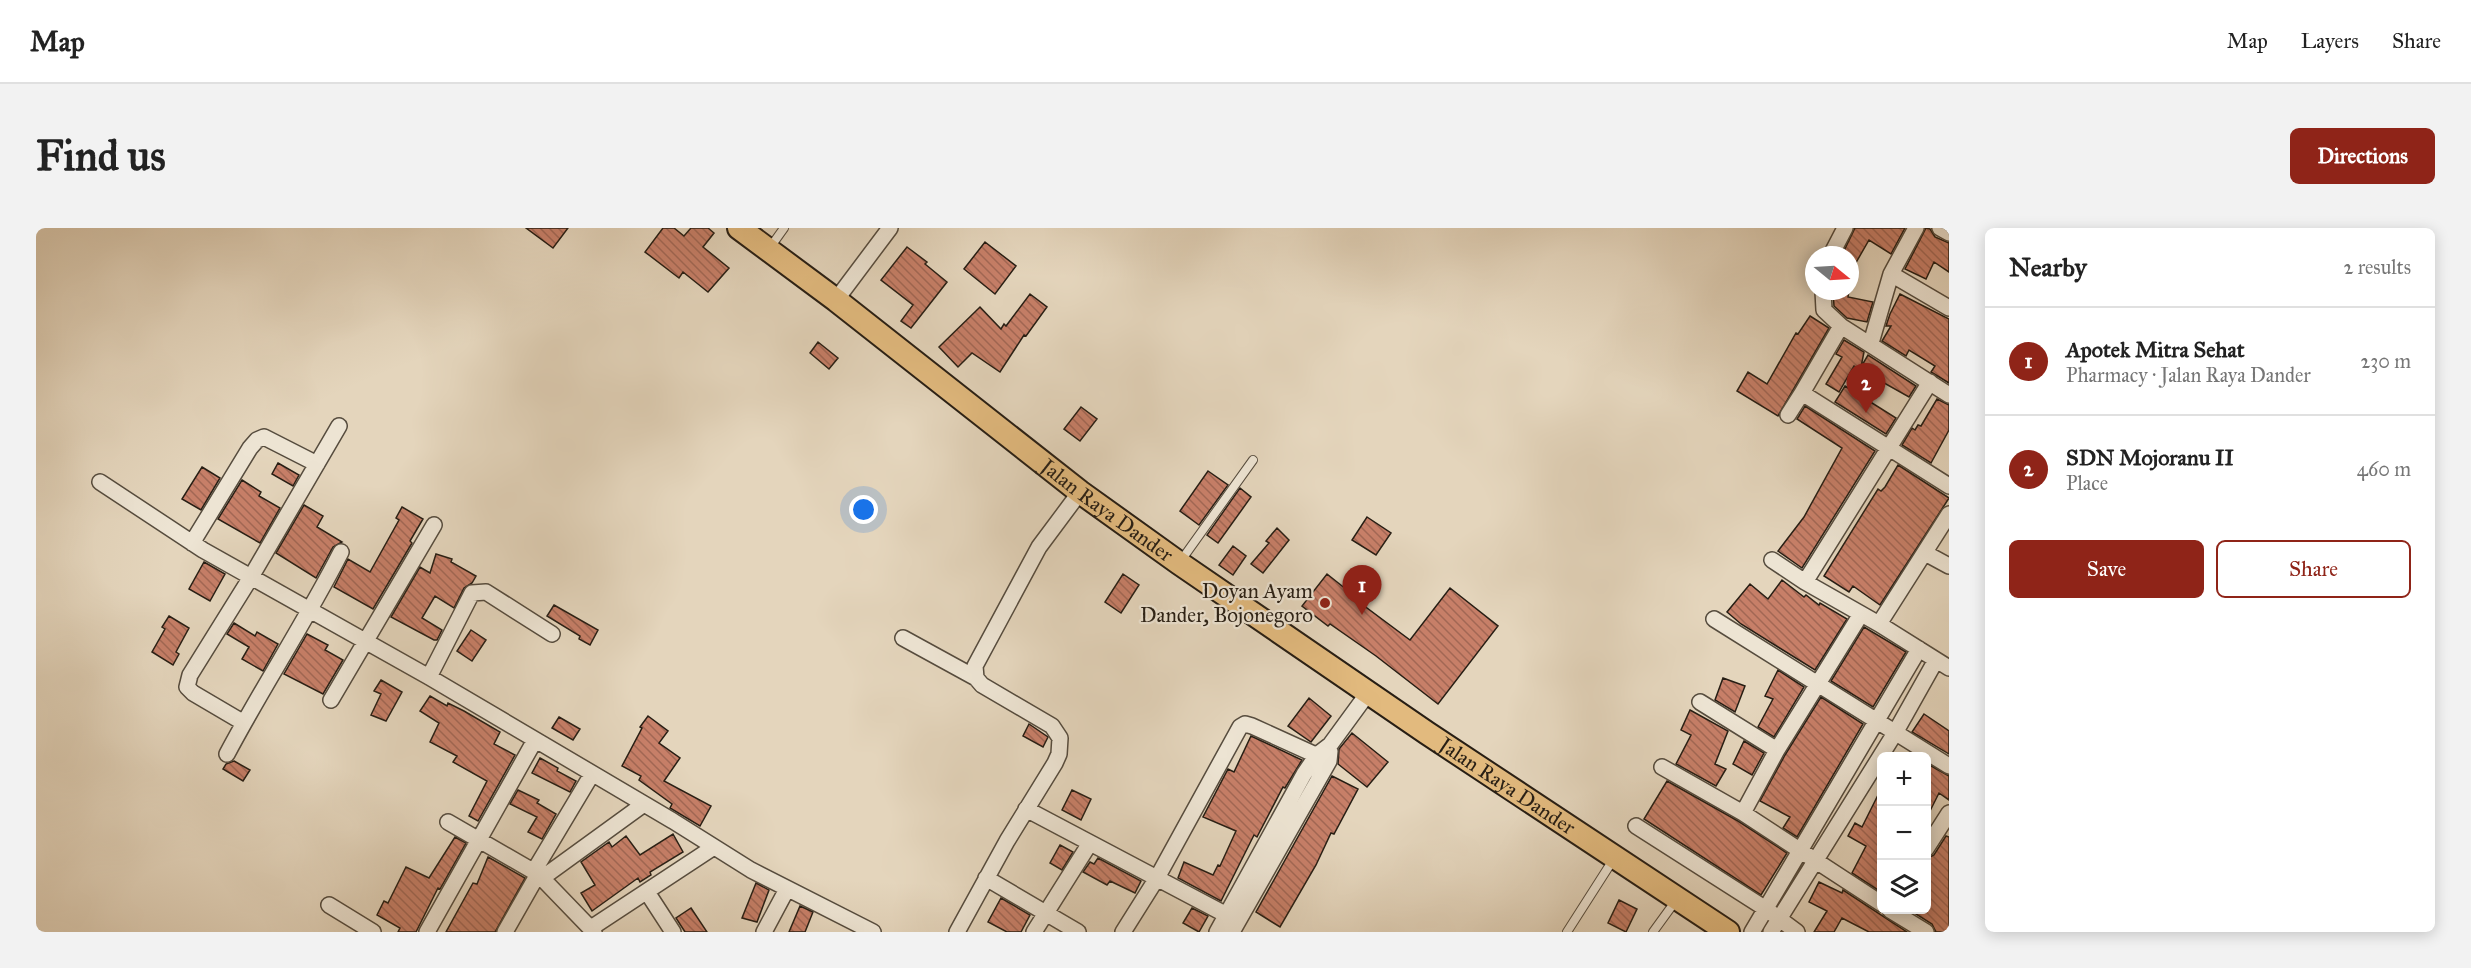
<!DOCTYPE html>
<meta charset="utf-8">
<style>
:root{--surface:#fff;--page:#f2f2f2;--text:#222;--muted:#767676;--line:#e0e0e0;--accent:#8f2418}
body{margin:0;font-family:"IM FELL Great Primer",serif;background:var(--page);color:var(--text)}
.controls{position:absolute;right:18px;bottom:18px;display:grid;overflow:hidden;border-radius:9px;box-shadow:0 3px 15px #0003}
.controls button{width:54px;height:54px;display:grid;place-items:center;padding:0;border:0;border-bottom:2px solid var(--line);background:var(--surface);color:var(--text);font:30px sans-serif}
.compass{position:absolute;left:1769px;top:18px;width:54px;height:54px;border-radius:50%;background:var(--surface);box-shadow:0 3px 15px #0003;rotate:108deg}
.you{position:absolute;left:828px;top:282px;width:21px;height:21px;margin:-15px;border:4px solid #fff;border-radius:50%;background:#1a73e8;box-shadow:0 0 0 9px #1a73e833}
.badge{display:grid;place-items:center;width:39px;height:39px;border-radius:50%;background:var(--accent);color:#fff;font-size:20px;font-weight:700}
.pin{position:absolute;translate:-50% -50px;filter:drop-shadow(0 2px 3px #0008)}
.pin::after{content:'';position:absolute;top:32px;width:21px;height:18px;background:inherit;clip-path:polygon(0 0,100% 0,50% 100%)}
.list{margin:0;padding:0;list-style:none}
h2{display:flex;justify-content:space-between;align-items:center;height:78px;margin:0;padding:0 24px;font-size:26px}
h2 small{font-size:20px;font-weight:400;color:var(--muted)}
.list li{display:grid;grid-template-columns:39px 1fr auto;gap:18px;align-items:center;box-sizing:border-box;height:108px;padding:0 24px;border-top:2px solid var(--line)}
.list b{display:block;font-size:22px;white-space:nowrap}
.list p{margin:0;font-size:20px;white-space:nowrap;color:var(--muted)}
.list em{font-size:20px;font-style:normal;color:var(--muted)}
.actions{display:flex;gap:12px;padding:18px 24px}
.actions a{flex:1;padding:14px 0;border:2px solid var(--accent);border-radius:9px;text-align:center;font-size:21px;color:var(--accent)}
.actions .main{background:var(--accent);color:#fff}
.icon{flex:none;width:33px;height:33px;fill:none;stroke:currentColor;stroke-width:2;stroke-linecap:round;stroke-linejoin:round}
.map{position:relative;flex:none;width:1913px;height:704px;overflow:hidden;border-radius:9px}
header{display:flex;align-items:center;gap:36px;box-sizing:border-box;height:84px;padding:0 30px;background:var(--surface);border-bottom:2px solid var(--line)}
header strong{font-size:28px}
nav{display:flex;gap:33px;margin-inline-start:auto;font-size:21px}
.intro{display:flex;align-items:center;justify-content:space-between;box-sizing:border-box;height:144px;padding:0 36px}
h1{margin:0;font-size:42px}
.button{padding:15px 27px;border-radius:9px;background:var(--accent);color:#fff;font-size:21px;font-weight:700}
main{display:flex;gap:36px;padding:0 36px}
aside{flex:1;background:var(--surface);border-radius:9px;box-shadow:0 3px 15px #0003}
.map>svg:first-child{display:block}
.building{fill:url(#building-back-hatch);stroke:#271e14;stroke-width:1.5}
.lines{fill:none;stroke-linecap:round;stroke-linejoin:round}
.lane-casing{stroke:#564c3e;stroke-width:10}
.street-casing{stroke:#564c3e;stroke-width:18}
.primary-casing{stroke:#271e14;stroke-width:26}
.lane{stroke:#ede4d3;stroke-width:8}
.street{stroke:#ede4d3;stroke-width:15}
.primary{stroke:#e2ba7e;stroke-width:22}
.poi-dot{fill:#8f2418;stroke:#ede4d3;stroke-width:2}
.labels{text-anchor:middle;stroke-width:4.5;stroke-linejoin:round;paint-order:stroke}
.street-label{font-size:21px;fill:#271e14;stroke:#ede4d3}
.poi-label{font-size:21px;fill:#271e14;stroke:#ede4d3;text-anchor:end}
</style>
<header>
<strong>Map</strong>
<nav><a>Map</a><a>Layers</a><a>Share</a></nav>
</header>
<div class="intro"><h1>Find us</h1><a class="button">Directions</a></div>
<main>
<div class="map">
<svg width="1913" height="704" viewBox="0 0 1913 704">
<defs>
<pattern id="building-back-hatch" width="6" height="6" patternUnits="userSpaceOnUse" patternTransform="scale(1.5)"><rect width="6" height="6" fill="#c77f68"/><path d="M-1 5l2 2M0 0l6 6M5-1l2 2" fill="none" stroke="#a26754"/></pattern>
</defs>
<rect width="100%" height="100%" fill="#e4d5bc"/>
<filter id="stains"><feTurbulence type="fractalNoise" baseFrequency=".00333" numOctaves="4"/><feColorMatrix values="0 0 0 0 .2 0 0 0 0 .09 0 0 0 0 .02 0 0 0 .5 -.17"/></filter>
<radialGradient id="worn" r=".72"><stop offset=".6" stop-color="#630" stop-opacity="0"/><stop offset="1" stop-color="#630" stop-opacity=".3"/></radialGradient>
<!-- building -->
<path class="building" d="M 490,0 L 532,0 L 517,20 Z
M 627,0 L 638,0 L 648,8 L 655,0 L 672,0 L 678,5 L 667,19 L 693,40 L 672,64 L 647,44 L 643,50 L 609,24 Z
M 1819,0 L 1869,0 L 1855,26 L 1833,12 L 1814,45 L 1814,27 L 1806,27 Z
M 1890,0 L 1894,1 L 1899,9 L 1913,15 L 1913,44 L 1898,34 L 1890,51 L 1869,41 Z
M 949,14 L 980,38 L 959,66 L 928,41 Z
M 871,19 L 891,34 L 889,36 L 911,54 L 875,100 L 865,93 L 877,77 L 845,52 Z
M 1797,63 L 1813,63 L 1812,69 L 1837,74 L 1831,94 L 1811,90 L 1798,78 Z
M 994,66 L 1011,79 L 990,108 L 988,107 L 964,144 L 936,125 L 922,139 L 903,119 L 944,79 L 965,101 L 968,96 L 970,98 Z
M 1864,66 L 1913,91 L 1913,155 L 1895,144 L 1899,138 L 1873,122 L 1870,128 L 1846,113 L 1855,98 L 1850,98 L 1854,86 Z
M 1774,88 L 1793,100 L 1742,188 L 1701,163 L 1712,144 L 1731,156 L 1760,105 L 1762,106 Z
M 1808,112 L 1828,124 L 1825,139 L 1832,127 L 1880,158 L 1873,169 L 1818,138 L 1803,164 L 1790,156 L 1806,129 L 1800,126 Z
M 782,114 L 802,130 L 793,141 L 774,125 Z
M 1809,158 L 1860,190 L 1850,206 L 1799,174 Z
M 1901,171 L 1913,177 L 1913,202 L 1895,235 L 1866,217 L 1876,200 L 1879,202 L 1882,197 L 1885,198 Z
M 1769,178 L 1839,223 L 1766,340 L 1742,323 L 1768,289 L 1806,220 L 1761,191 Z
M 1045,179 L 1061,191 L 1044,213 L 1028,201 Z
M 242,235 L 263,247 L 257,258 L 236,246 Z
M 1862,237 L 1913,270 L 1844,377 L 1817,358 L 1813,364 L 1788,348 L 1842,261 L 1845,263 L 1849,259 Z
M 166,239 L 184,250 L 165,282 L 146,271 Z
M 1172,243 L 1192,257 L 1163,297 L 1144,283 Z
M 206,252 L 225,264 L 223,268 L 244,280 L 224,315 L 182,291 Z
M 1204,260 L 1215,269 L 1182,315 L 1171,307 Z
M 268,277 L 287,288 L 281,299 L 306,314 L 297,319 L 280,350 L 240,325 Z
M 366,279 L 387,291 L 374,313 L 376,315 L 337,381 L 298,359 L 312,331 L 334,344 L 363,292 L 360,290 Z
M 1331,289 L 1355,305 L 1340,327 L 1316,312 Z
M 1241,300 L 1253,312 L 1227,345 L 1215,336 L 1233,315 L 1230,313 Z
M 1197,318 L 1210,328 L 1197,347 L 1183,337 Z
M 400,326 L 416,331 L 415,334 L 440,348 L 436,355 L 428,360 L 418,380 L 399,368 L 386,390 L 406,402 L 401,412 L 398,412 L 355,389 L 384,339 L 394,345 Z
M 168,334 L 189,346 L 174,373 L 153,361 Z
M 1087,346 L 1103,357 L 1085,385 L 1069,374 Z
M 1291,346 L 1316,366 L 1315,368 L 1374,412 L 1414,360 L 1462,398 L 1402,476 L 1340,428 L 1294,396 L 1292,398 L 1266,378 Z
M 1746,352 L 1768,369 L 1770,367 L 1783,377 L 1784,375 L 1811,391 L 1779,442 L 1705,396 L 1691,384 L 1714,356 L 1732,371 Z
M 518,377 L 562,402 L 554,417 L 543,411 L 544,408 L 511,388 Z
M 133,388 L 153,400 L 140,424 L 143,426 L 137,437 L 116,424 L 129,401 L 126,399 Z
M 198,395 L 219,408 L 221,404 L 242,416 L 227,443 L 206,431 L 213,419 L 191,406 Z
M 1828,399 L 1870,424 L 1837,479 L 1795,453 Z
M 435,402 L 450,412 L 436,433 L 421,423 Z
M 271,406 L 292,417 L 289,422 L 307,432 L 287,466 L 248,446 Z
M 1742,442 L 1768,459 L 1738,509 L 1722,499 L 1737,471 L 1729,468 Z
M 1687,450 L 1709,458 L 1699,484 L 1679,472 Z
M 345,452 L 366,464 L 350,493 L 335,487 L 345,466 L 338,463 Z
M 394,468 L 411,478 L 412,475 L 428,483 L 464,504 L 458,516 L 479,527 L 442,593 L 433,588 L 451,553 L 417,534 L 421,528 L 394,514 L 403,495 L 384,483 Z
M 1785,469 L 1827,496 L 1761,609 L 1747,600 L 1754,589 L 1724,573 L 1749,527 Z
M 1273,470 L 1295,488 L 1275,514 L 1252,498 Z
M 1654,482 L 1692,503 L 1679,536 L 1690,541 L 1680,558 L 1640,536 L 1655,507 L 1645,502 Z
M 1888,486 L 1913,503 L 1913,526 L 1876,504 Z
M 612,488 L 632,503 L 623,515 L 644,530 L 628,553 L 675,578 L 664,598 L 634,580 L 636,576 L 603,552 L 605,548 L 586,538 L 606,500 L 604,499 Z
M 523,489 L 544,501 L 537,512 L 516,500 Z
M 993,496 L 1012,509 L 1007,519 L 987,508 Z
M 1316,505 L 1352,534 L 1331,559 L 1302,536 L 1303,521 Z
M 1215,508 L 1266,532 L 1249,560 L 1247,559 L 1221,609 L 1218,607 L 1185,673 L 1142,650 L 1148,634 L 1177,647 L 1182,637 L 1184,638 L 1200,603 L 1167,589 L 1192,541 L 1198,544 Z
M 1708,513 L 1728,525 L 1716,547 L 1697,536 Z
M 504,530 L 522,540 L 521,543 L 540,553 L 534,564 L 496,545 Z
M 198,533 L 214,542 L 207,553 L 187,541 L 190,536 Z
M 1890,535 L 1913,548 L 1913,572 L 1903,565 L 1890,591 Z
M 1296,548 L 1322,561 L 1298,606 L 1295,605 L 1280,637 L 1244,699 L 1220,684 Z
M 1631,553 L 1702,593 L 1751,625 L 1725,667 L 1608,591 Z
M 1845,561 L 1845,664 L 1816,645 L 1830,618 L 1812,608 L 1819,595 L 1826,599 Z
M 482,562 L 503,572 L 501,575 L 520,586 L 506,611 L 492,604 L 501,589 L 474,576 Z
M 1036,562 L 1055,571 L 1045,592 L 1026,582 Z
M 637,606 L 647,624 L 614,644 L 615,647 L 604,654 L 602,650 L 556,683 L 545,665 L 559,657 L 545,634 L 573,614 L 576,619 L 590,608 L 604,627 Z
M 1910,608 L 1913,609 L 1913,704 L 1900,704 L 1896,696 L 1872,681 L 1890,681 L 1890,631 L 1898,627 Z
M 419,609 L 430,615 L 404,661 L 402,660 L 380,704 L 362,704 L 364,700 L 341,687 L 348,673 L 352,675 L 370,639 L 393,650 Z
M 1024,617 L 1037,624 L 1026,642 L 1014,635 Z
M 452,629 L 489,650 L 459,704 L 410,704 L 437,655 L 441,656 Z
M 1062,630 L 1105,653 L 1099,665 L 1074,653 L 1071,657 L 1047,644 L 1054,634 L 1058,636 Z
M 1783,654 L 1806,665 L 1807,662 L 1871,704 L 1833,704 L 1806,690 L 1798,704 L 1778,704 L 1791,683 L 1773,674 Z
M 720,655 L 733,662 L 721,694 L 706,690 Z
M 965,670 L 994,687 L 985,704 L 971,704 L 952,694 Z
M 1583,672 L 1601,681 L 1590,704 L 1572,695 Z
M 764,678 L 777,684 L 769,704 L 753,704 Z
M 655,680 L 671,704 L 649,704 L 640,690 Z
M 1156,680 L 1172,688 L 1163,704 L 1147,695 Z"/>
<g class="lines">
<!-- lane casing -->
<g class="lane-casing">
<path id="lane" d="M 733,21 L 748,0
M 1144,334 L 1217,232
M 1531,704 L 1577,632
M 1617,704 L 1641,671"/>
</g>
<!-- street casing -->
<g class="street-casing">
<path id="street" d="M 1904,0 L 1913,5
M 1795,27 L 1809,0
M 1855,46 L 1913,80
M 1787,63 L 1788,82 L 1805,98 L 1913,167
M 800,72 L 854,0
M 1805,98 L 1766,165 L 1913,258
M 1835,115 L 1855,46 L 1880,0
M 1894,154 L 1769,354 L 1843,396 L 1913,440
M 1752,187 L 1766,165
M 64,254 L 167,322 L 393,449 L 637,593 L 715,642 L 837,704
M 156,315 L 214,220 L 221,212 L 228,209 L 281,236
M 1889,325 L 1913,338
M 1736,332 L 1769,354
M 1678,391 L 1913,538
M 1843,396 L 1913,286
M 867,410 L 940,450
M 393,449 L 436,365 L 450,364 L 516,406
M 295,472 L 398,297
M 1664,474 L 1741,522
M 208,495 L 157,465 L 151,459 L 154,447 L 215,349 L 303,198
M 191,526 C 227,458 270,393 305,324
M 1626,539 L 1707,585 L 1846,676
M 990,581 L 1202,693
M 1707,585 L 1741,522 L 1825,386
M 412,594 L 502,646 L 558,704
M 1600,598 L 1730,681 L 1761,704
M 1890,621 L 1913,585
M 498,643 L 556,546
M 506,650 L 608,576
M 950,650 L 1042,704
M 611,664 L 637,704
M 293,677 L 337,704
M 1854,682 L 1890,704
M 555,700 L 678,619
M 391,704 L 499,512
M 469,704 L 502,646
M 728,704 L 751,661
M 921,704 L 971,613 L 1019,535 L 1023,526 L 1024,510 L 1016,498 L 946,457 L 940,450 L 939,438 L 1003,319 L 1044,264
M 998,704 L 1054,615
M 1087,704 L 1121,650 L 1204,499 L 1209,496 L 1216,498 L 1293,533
M 1181,704 L 1268,546 L 1281,527 L 1294,517 L 1332,465
M 1196,704 L 1293,533 L 1294,523
M 1716,704 L 1883,421
M 1735,704 L 1859,505 L 1900,432"/>
</g>
<!-- primary casing -->
<g class="primary-casing">
<g id="primary">
<path id="s1" d="M 703,0 L 800,72 L 1044,264 L 1143,335 L 1391,505 L 1692,704"/>
</g>
</g>
<!-- lane -->
<use href="#lane" class="lane"/>
<!-- street -->
<use href="#street" class="street"/>
<!-- primary -->
<use href="#primary" class="primary"/>
</g>
<!-- markers -->
<circle class="poi-dot" cx="1289" cy="375" r="6"/>
<g class="labels">
<!-- street labels -->
<g class="street-label">
<text dy="7" stroke="none"><textPath href="#s1" startOffset="464">Jalan Raya Dander</textPath></text>
<text dy="7" stroke="none"><textPath href="#s1" startOffset="950">Jalan Raya Dander</textPath></text>
</g>
<!-- poi labels -->
<g class="poi-label">
<text x="1277" y="370">Doyan Ayam<tspan x="1277" dy="24">Dander, Bojonegoro</tspan></text>
</g>
</g>
<rect width="100%" height="100%" filter="url(#stains)"/>
<rect width="100%" height="100%" fill="url(#worn)"/>
</svg>
<div class="controls">
<button>+</button>
<button>−</button>
<button><svg class="icon" aria-label="layers" viewBox="0 0 24 24"><path d="M12 4l9 5-9 5-9-5zM3 14l9 5 9-5"/></svg></button>
</div>
<svg class="compass" viewBox="-18 -18 36 36"><path d="M0-13l5 13h-10z" fill="#e53935"/><path d="M0 13l5-13h-10z" fill="#767676"/></svg>
<div class="you"></div>
<div class="pin badge" style="left:1326px;top:387px">1</div>
<div class="pin badge" style="left:1830px;top:185px">2</div>
</div>
<aside>
<h2>Nearby<small>2 results</small></h2>
<ul class="list">
<li><span class="badge">1</span><div><b>Apotek Mitra Sehat</b><p>Pharmacy · Jalan Raya Dander</p></div><em>230 m</em></li>
<li><span class="badge">2</span><div><b>SDN Mojoranu II</b><p>Place</p></div><em>460 m</em></li>
</ul>
<div class="actions"><a class="main">Save</a><a>Share</a></div>
</aside>
</main>
